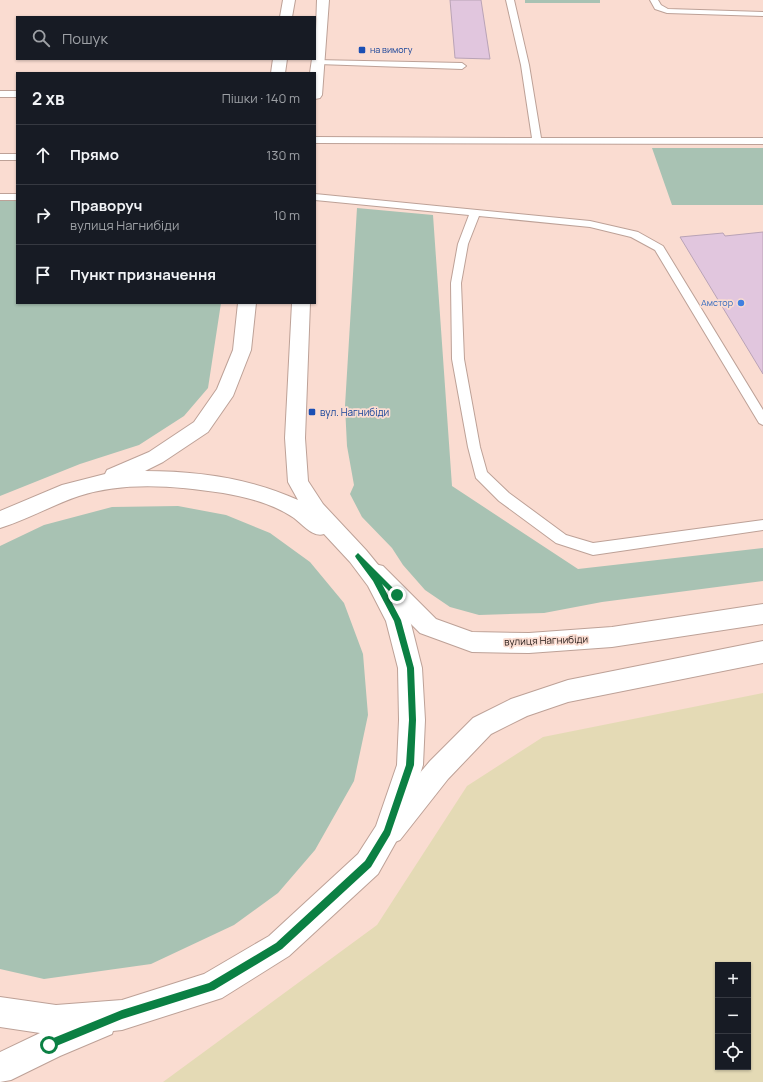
<!DOCTYPE html>
<html lang="uk">
<meta charset="utf-8">
<style>
:root{--surface:#171b24;--page:#242831;--text:#f1f3f6;--muted:#9ea1a6;--line:#363941}
body{margin:0;font-family:Manrope,sans-serif;background:var(--page);color:var(--text)}
.controls{position:absolute;right:12px;bottom:12px;display:grid;overflow:hidden;border-radius:0px;box-shadow:0 1px 3px #0004}
.controls button{width:36px;height:36px;display:grid;place-items:center;padding:0;border:0;border-bottom:1px solid var(--line);background:var(--surface);color:var(--text);font:20px sans-serif}
.stop{position:absolute;width:12px;height:12px;margin:-9px;border:3px solid #0b8043;border-radius:50%;background:#fff}
.stop.end{background:#0b8043;border-color:#fff;box-shadow:0 1px 4px #0008}
.list{margin:0;padding:0;list-style:none}
h2{display:flex;justify-content:space-between;align-items:center;height:52px;margin:0;padding:0 16px;font-size:17px}
h2 small{font-size:13px;font-weight:400;color:var(--muted)}
.list li{display:grid;grid-template-columns:26px 1fr auto;gap:12px;align-items:center;box-sizing:border-box;height:60px;padding:0 16px;border-top:1px solid var(--line)}
.list b{display:block;font-size:15px;white-space:nowrap}
.list p{margin:0;font-size:13px;white-space:nowrap;color:var(--muted)}
.list em{font-size:13px;font-style:normal;color:var(--muted)}
.icon{flex:none;width:22px;height:22px;fill:none;stroke:currentColor;stroke-width:2;stroke-linecap:round;stroke-linejoin:round}
.map{position:relative;flex:none;width:763px;height:1082px;overflow:hidden}
.search{position:absolute;background:var(--surface);box-shadow:0 1px 3px #0004;left:16px;top:16px;width:300px;height:44px;display:flex;align-items:center;gap:10px;box-sizing:border-box;padding:0 14px;border-radius:0px;color:var(--muted);font-size:15px}
.panel{position:absolute;background:var(--surface);box-shadow:0 1px 3px #0004;left:16px;top:72px;width:300px;height:232px;border-radius:0px}
.map>svg:first-child{display:block}
.green{fill:#a8c2b3}
.sand{fill:#e4dab5;fill-rule:evenodd}
.building{fill:#e1c6de;stroke:#b9a3b6}
.lines{fill:none;stroke-linecap:round;stroke-linejoin:round}
.lane-casing{stroke:#bda197;stroke-width:2}
.street-casing{stroke:#bda197;stroke-width:2}
.secondary-casing{stroke:#bda197;stroke-width:2}
.lane{fill:#fff;fill-rule:evenodd}
.street{fill:#fff;fill-rule:evenodd}
.secondary{fill:#fff;fill-rule:evenodd}
.route{fill:#0b8043}
.transit-dot{fill:#1a4fb4;stroke:#fadcd1;stroke-width:1.5}
.shop-dot{fill:#3f7fe0;stroke:#fadcd1;stroke-width:1.5}
.labels{text-anchor:middle;stroke-width:3.5;stroke-linejoin:round;paint-order:stroke}
.far-transit-label{font-size:9px;fill:#164399;stroke:#fadcd1;text-anchor:start}
.far-shop-label{font-size:9px;fill:#366cbe;stroke:#fadcd1;text-anchor:end}
.transit-label{font-size:10px;fill:#164399;stroke:#fadcd1;text-anchor:start}
.street-label{font-size:10px;fill:#221714;stroke:#fadcd1}
</style>
<div class="map">
<svg width="763" height="1082" viewBox="0 0 763 1082">
<rect width="100%" height="100%" fill="#fadcd1"/>
<!-- green -->
<path class="green" d="M 525,0 L 600,0 L 600,3 L 525,3 Z
M 652,148 L 763,148 L 763,205 L 672,205 Z
M 0,198 L 17,198 L 17,303 L 221,303 L 208,388 L 184,416 L 139,445 L 80,464 L 0,496 Z
M 357,208 L 433,215 L 452,486 L 578,569 L 763,548 L 763,581 L 602,602 L 544,613 L 479,615 L 450,607 L 425,590 L 403,565 L 392,548 L 362,517 L 350,494 L 354,485 L 347,446 L 345,406 Z
M 178,506 L 226,515 L 270,533 L 310,562 L 344,603 L 363,654 L 368,715 L 354,781 L 315,850 L 278,893 L 234,925 L 151,964 L 44,979 L 0,969 L 0,546 L 44,525 L 112,507 Z"/>
<!-- sand -->
<path class="sand" d="M 763,693 L 763,1082 L 163,1082 L 377,925 L 467,786 L 543,737 ZM 718,965 L 748,965 L 748,1067 L 718,1067 Z"/>
<!-- building -->
<path class="building" d="M 450,0 L 481,0 L 490,59 L 455,58 Z
M 763,232 L 763,374 L 680,237 L 723,233 L 725,236 Z"/>
<g class="lines">
<!-- lane casing -->
<g class="lane-casing">
<path id="lane" d="M 506,0 L 514,0 L 529,65 L 541,138 L 763,138 L 763,144 L 315,143 L 315,137 L 532,138 L 521,65 Z
M 650,0 L 658,0 L 661,5 L 668,9 L 763,12 L 763,16 L 667,13 L 655,9 Z
M 315,60 L 462,63 L 466,66 L 462,69 L 318,64 L 315,64 Z
M 0,91 L 17,91 L 17,97 L 0,97 Z
M 0,154 L 17,154 L 17,160 L 0,160 Z
M 0,194 L 17,194 L 17,200 L 0,200 Z
M 315,194 L 590,221 L 638,232 L 663,246 L 763,410 L 763,425 L 759,423 L 655,250 L 631,237 L 590,227 L 479,216 L 468,244 L 461,283 L 464,359 L 480,447 L 487,472 L 509,493 L 566,535 L 593,543 L 763,520 L 763,530 L 593,555 L 556,543 L 499,501 L 476,478 L 468,447 L 452,359 L 451,283 L 458,244 L 469,215 L 315,200 Z"/>
</g>
<!-- street casing -->
<g class="street-casing">
<path id="street" d="M 375,564 L 383,566 L 436,619 L 472,632 L 529,633 L 612,627 L 763,604 L 763,624 L 612,647 L 529,653 L 472,652 L 420,633 L 367,580 L 364,573 L 367,566 Z
M 763,641 L 763,663 L 568,702 L 527,716 L 491,734 L 448,779 L 400,840 L 390,844 L 380,840 L 376,830 L 380,820 L 430,761 L 473,718 L 511,699 L 568,680 Z"/>
</g>
<!-- secondary casing -->
<g class="secondary-casing">
<path id="secondary" d="M 283,0 L 295,0 L 292,17 L 280,17 Z
M 317,0 L 329,0 L 322,95 L 320,98 L 315,99 L 315,73 L 310,73 L 312,59 L 315,59 Z
M 273,59 L 287,59 L 285,73 L 271,73 Z
M 238,303 L 256,303 L 251,350 L 233,396 L 208,432 L 163,462 L 145,471 C 197,471 250,478 298,500 L 288,482 L 285,438 L 292,303 L 310,303 L 305,438 L 308,481 L 323,504 L 366,550 L 384,572 L 410,620 L 422,668 L 425,720 L 423,765 L 401,833 L 378,874 L 289,956 L 222,998 L 122,1030 L 113,1031 L 112,1034 L 60,1056 L 11,1080 L 0,1082 L 0,1052 L 40,1033 L 0,1027 L 0,997 L 56,1005 L 122,1000 L 204,974 L 269,936 L 358,854 L 376,826 L 397,765 L 399,720 L 398,668 L 386,621 L 368,586 L 350,562 L 324,534 C 313,538 302,524 294,518 C 274,504 246,497 223,493 C 176,486 125,481 79,496 C 52,505 27,520 0,528 L 0,511 L 62,485 L 105,474 L 107,470 L 149,452 L 194,422 L 217,389 L 233,350 Z"/>
</g>
<!-- lane -->
<use href="#lane" class="lane"/>
<!-- street -->
<use href="#street" class="street"/>
<!-- secondary -->
<use href="#secondary" class="secondary"/>
</g>
<!-- route -->
<path class="route" d="M 358,553 L 400,595 L 400,597 L 395,597 L 382,584 L 401,620 L 414,668 L 416,720 L 414,765 L 390,835 L 371,867 L 282,949 L 214,990 L 122,1019 L 49,1049 L 46,1048 L 46,1041 L 122,1010 L 209,983 L 276,943 L 365,861 L 384,830 L 406,765 L 409,720 L 407,668 L 394,621 L 373,581 L 356,558 L 355,556 Z"/>
<!-- markers -->
<g class="transit-dot">
<rect x="358" y="46" width="8" height="8" rx="2"/>
<rect x="308" y="408" width="8" height="8" rx="2"/>
</g>
<circle class="shop-dot" cx="741" cy="303" r="4"/>
<g class="labels">
<!-- far-transit labels -->
<g class="far-transit-label">
<text x="370" y="53">на вимогу</text>
</g>
<!-- far-shop labels -->
<g class="far-shop-label">
<text x="733" y="306">Амстор</text>
</g>
<!-- transit labels -->
<g class="transit-label">
<text x="320" y="416">вул. Нагнибіди</text>
</g>
<!-- street labels -->
<g class="street-label">
<text transform="translate(546 640) rotate(-2)" y="4">вулиця Нагнибіди</text>
</g>
</g>
</svg>
<div class="controls">
<button>+</button>
<button>−</button>
<button><svg class="icon" aria-label="locate" viewBox="0 0 24 24"><circle cx="12" cy="12" r="6"/><path d="M12 2v4M12 18v4M2 12h4M18 12h4"/></svg></button>
</div>
<div class="stop" style="left:49px;top:1045px"></div>
<div class="stop end" style="left:397px;top:595px"></div>
<div class="search"><svg class="icon" aria-label="search" viewBox="0 0 24 24"><circle cx="10" cy="10" r="6"/><path d="M15 15l6 6"/></svg>Пошук</div>
<section class="panel">
<h2>2 хв<small>Пішки · 140 m</small></h2>
<ul class="list">
<li><svg class="icon" aria-label="ahead" viewBox="0 0 24 24"><path d="M12 20V5M6 11l6-6 6 6"/></svg><div><b>Прямо</b></div><em>130 m</em></li>
<li><svg class="icon" aria-label="right" viewBox="0 0 24 24"><path d="M7 20v-9h11M14 6l5 5-5 5"/></svg><div><b>Праворуч</b><p>вулиця Нагнибіди</p></div><em>10 m</em></li>
<li><svg class="icon" aria-label="arrive" viewBox="0 0 24 24"><path d="M6 21V4h12l-3 4 3 4H6"/></svg><div><b>Пункт призначення</b></div></li>
</ul>
</section>
</div>
